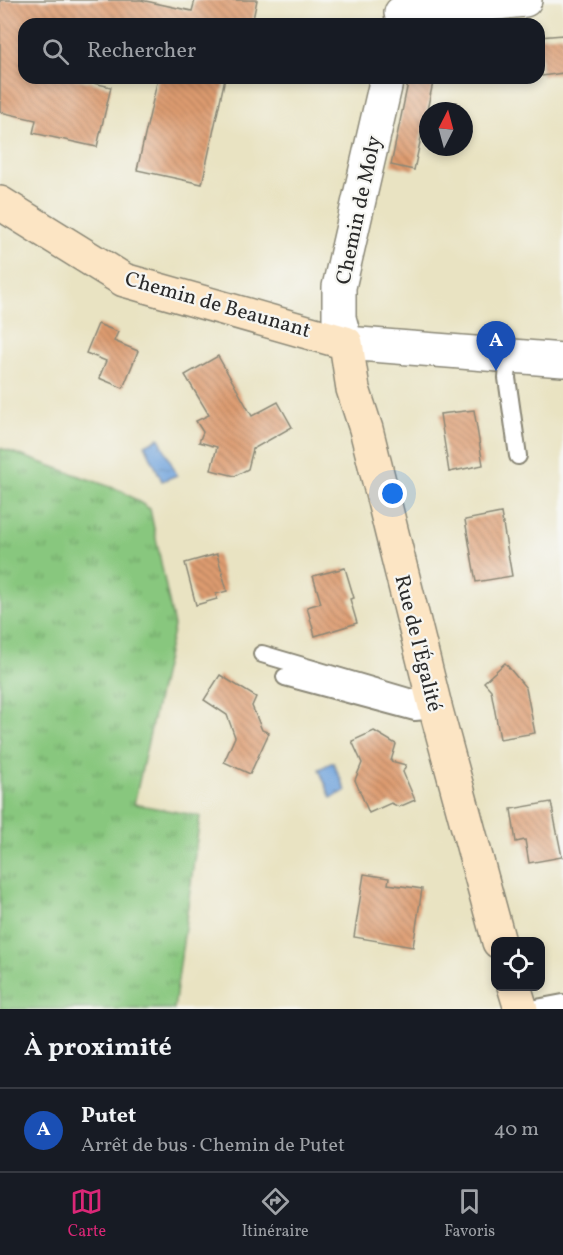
<!DOCTYPE html>
<html lang="fr">
<meta charset="utf-8">
<style>
:root{--surface:#171b24;--page:#242831;--text:#f1f3f6;--muted:#9ea1a6;--line:#363941;--accent:#db2777}
body{margin:0;font-family:Vollkorn,serif;background:var(--page);color:var(--text)}
.controls{position:absolute;right:18px;bottom:18px;display:grid;overflow:hidden;border-radius:12px;box-shadow:0 3px 9px #0003}
.controls button{width:54px;height:54px;display:grid;place-items:center;padding:0;border:0;border-bottom:2px solid var(--line);background:var(--surface);color:var(--text);font:30px sans-serif}
.compass{position:absolute;left:419px;top:102px;width:54px;height:54px;border-radius:50%;background:var(--surface);box-shadow:0 3px 9px #0003;rotate:6deg}
.you{position:absolute;left:393px;top:494px;width:21px;height:21px;margin:-15px;border:4px solid #fff;border-radius:50%;background:#1a73e8;box-shadow:0 0 0 9px #1a73e833}
.badge{display:grid;place-items:center;width:39px;height:39px;border-radius:50%;background:var(--accent);color:#fff;font-size:20px;font-weight:700}
.pin{position:absolute;translate:-50% -50px;filter:drop-shadow(0 2px 3px #0008)}
.pin::after{content:'';position:absolute;top:32px;width:21px;height:18px;background:inherit;clip-path:polygon(0 0,100% 0,50% 100%)}
.list{margin:0;padding:0;list-style:none}
h2{display:flex;justify-content:space-between;align-items:center;height:78px;margin:0;padding:0 24px;font-size:26px}
h2 small{font-size:20px;font-weight:400;color:var(--muted)}
.list li{display:grid;grid-template-columns:39px 1fr auto;gap:18px;align-items:center;box-sizing:border-box;height:84px;padding:0 24px;border-top:2px solid var(--line)}
.list b{display:block;font-size:22px;white-space:nowrap}
.list p{margin:0;font-size:20px;white-space:nowrap;color:var(--muted)}
.list em{font-size:20px;font-style:normal;color:var(--muted)}
.icon{flex:none;width:33px;height:33px;fill:none;stroke:currentColor;stroke-width:2;stroke-linecap:round;stroke-linejoin:round}
.map{position:relative;flex:none;width:563px;height:1009px;overflow:hidden}
.search{position:absolute;background:var(--surface);box-shadow:0 3px 9px #0003;left:18px;right:18px;top:18px;height:66px;display:flex;align-items:center;gap:15px;box-sizing:border-box;padding:0 21px;border-radius:18px;color:var(--muted);font-size:22px}
.sheet{height:162px;background:var(--surface)}
nav{display:flex;justify-content:space-around;align-items:center;box-sizing:border-box;height:84px;border-top:2px solid var(--line);background:var(--surface);font-size:16px;color:var(--muted)}
nav a{display:grid;justify-items:center;gap:3px}
nav .on{color:var(--accent)}
.map>svg:first-child{display:block}
.grass{fill:url(#grass-tufts);stroke:#5a7954;stroke-width:1.5}
.water{fill:url(#water-ripples);stroke:#4e6784;stroke-width:1.5}
.building{fill:url(#building-back-hatch)}
.lines{fill:none;stroke-linecap:round;stroke-linejoin:round}
.lane-casing{stroke:#8a8776;stroke-width:20}
.street-casing{stroke:#8a8776;stroke-width:36}
.secondary-casing{stroke:#8a8776;stroke-width:36}
.lane{stroke:#fff;stroke-width:16}
.street{stroke:#fff;stroke-width:33}
.secondary{stroke:#fce5c4;stroke-width:33}
.labels{text-anchor:middle;stroke-width:4.5;stroke-linejoin:round;paint-order:stroke}
.street-label{font-size:21px;fill:#2b2b2b;stroke:#f6f6f2}
</style>
<div class="map">
<svg width="563" height="1009" viewBox="0 0 563 1009">
<defs>
<pattern id="grass-tufts" width="24" height="20" patternUnits="userSpaceOnUse" patternTransform="scale(1.5)"><rect width="24" height="20" fill="#88c77e"/><path d="M3 7l-1-3M5 7V3M7 7l1-3M15 17l-1-3M17 17v-4M19 17l1-3" fill="none" stroke="#6fa267"/></pattern>
<pattern id="water-ripples" width="26" height="14" patternUnits="userSpaceOnUse" patternTransform="scale(1.5)"><rect width="26" height="14" fill="#70a3dc"/><path d="M2 4q2-2 4 0t4 0M15 11q2-2 4 0t4 0" fill="none" stroke="#5c85b3"/></pattern>
<pattern id="building-back-hatch" width="6" height="6" patternUnits="userSpaceOnUse" patternTransform="scale(1.5)"><rect width="6" height="6" fill="#dd9b70"/><path d="M-1 5l2 2M0 0l6 6M5-1l2 2" fill="none" stroke="#b37f5c"/></pattern>
</defs>
<rect width="100%" height="100%" fill="#f6f6f2"/>
<filter id="ink" filterUnits="userSpaceOnUse"><feTurbulence type="fractalNoise" baseFrequency=".0167" numOctaves="2"/><feDisplacementMap in="SourceGraphic" scale="12" xChannelSelector="R" yChannelSelector="G"/><feConvolveMatrix kernelMatrix="1 2 1 2 8 2 1 2 1" color-interpolation-filters="sRGB"/></filter>
<filter id="wash" filterUnits="userSpaceOnUse"><feTurbulence type="fractalNoise" baseFrequency=".008" numOctaves="4" result="noise"/><feDisplacementMap in="SourceGraphic" scale="24" xChannelSelector="R" yChannelSelector="G"/><feGaussianBlur stdDeviation="1.35" result="paint"/><feColorMatrix in="noise" values="0 0 0 0 0 0 0 0 0 0 0 0 0 0 0 0 0 1.4 0 .05"/><feComposite in="paint" operator="in"/></filter>
<g filter="url(#wash)">
<rect width="100%" height="100%" fill="#e9e3c2"/>
<!-- grass -->
<path class="grass" d="M 0,448 L 122,491 L 150,509 L 174,626 L 134,804 L 200,816 L 174,1009 L 0,1009 Z"/>
<!-- water -->
<path class="water" d="M 159,438 L 177,475 L 162,481 L 145,445 Z
M 333,762 L 346,791 L 331,798 L 319,769 Z"/>
<g id="blocks">
<!-- building -->
<path class="building" d="M 0,0 L 141,0 L 192,11 L 195,0 L 257,0 L 252,24 L 24,24 L 24,78 L 72,78 L 111,87 L 97,147 L 33,133 L 36,120 L 0,112 Z
M 563,35 L 563,73 L 542,76 L 539,37 Z
M 158,78 L 225,78 L 202,184 L 137,170 Z
M 409,78 L 434,78 L 414,170 L 391,165 Z
M 98,324 L 118,332 L 114,341 L 138,351 L 123,388 L 99,378 L 106,361 L 86,353 Z
M 218,356 L 252,416 L 278,402 L 292,427 L 253,449 L 248,469 L 235,476 L 211,470 L 217,447 L 199,442 L 203,432 L 196,421 L 209,415 L 185,375 Z
M 474,410 L 483,465 L 449,472 L 440,414 Z
M 501,513 L 512,576 L 476,582 L 465,520 Z
M 217,554 L 227,591 L 216,594 L 217,599 L 196,605 L 185,563 Z
M 345,568 L 354,598 L 350,599 L 357,623 L 315,636 L 307,607 L 321,603 L 313,576 Z
M 505,663 L 526,688 L 535,733 L 500,739 L 491,690 L 484,682 Z
M 220,675 L 256,697 L 252,706 L 262,730 L 269,733 L 250,774 L 224,762 L 235,737 L 227,715 L 204,700 Z
M 374,731 L 396,744 L 391,761 L 406,765 L 403,772 L 415,800 L 399,807 L 391,803 L 369,813 L 355,780 L 362,763 L 352,741 Z
M 551,802 L 562,857 L 529,863 L 525,840 L 516,842 L 511,809 Z
M 364,874 L 389,878 L 388,884 L 422,889 L 413,947 L 354,937 Z"/>
</g>
</g>
<g filter="url(#ink)">
<use href="#blocks" fill-opacity="0" stroke="#8a8776" stroke-width="1.5"/>
<g class="lines">
<!-- lane casing -->
<g class="lane-casing">
<path id="lane" d="M 509,354 L 507,378 L 518,456
M 262,654 L 412,698 L 433,696
M 285,677 L 415,712 L 436,710
M 531,1009 L 563,1003"/>
</g>
<!-- street casing -->
<g class="street-casing">
<path id="street" d="M 401,13 L 525,0
M 387,78 L 339,287 L 339,318 L 346,343 L 563,360"/>
</g>
<!-- secondary casing -->
<g class="secondary-casing">
<path id="secondary" d="M 0,203 L 124,280 L 346,343 L 353,389 L 366,429 L 436,710 L 499,942
M 514,986 L 521,1009"/>
</g>
<!-- lane -->
<use href="#lane" class="lane"/>
<!-- street -->
<use href="#street" class="street"/>
<!-- secondary -->
<use href="#secondary" class="secondary"/>
</g>
</g>
<g class="labels">
<!-- street labels -->
<g class="street-label">
<text transform="translate(358 210) rotate(-78)" y="7">Chemin de Moly</text>
<text transform="translate(218 304) rotate(16)" y="7">Chemin de Beaunant</text>
<text transform="translate(419 643) rotate(76)" y="7">Rue de l'Égalité</text>
</g>
</g>
</svg>
<div class="controls">
<button><svg class="icon" aria-label="locate" viewBox="0 0 24 24"><circle cx="12" cy="12" r="6"/><path d="M12 2v4M12 18v4M2 12h4M18 12h4"/></svg></button>
</div>
<svg class="compass" viewBox="-18 -18 36 36"><path d="M0-13l5 13h-10z" fill="#e53935"/><path d="M0 13l5-13h-10z" fill="#9ea1a6"/></svg>
<div class="you"></div>
<div class="pin badge" style="left:496px;top:371px;background:#1a4fb4">A</div>
<div class="search"><svg class="icon" aria-label="search" viewBox="0 0 24 24"><circle cx="10" cy="10" r="6"/><path d="M15 15l6 6"/></svg>Rechercher</div>
</div>
<section class="sheet">
<h2>À proximité<small></small></h2>
<ul class="list">
<li><span class="badge" style="background:#1a4fb4">A</span><div><b>Putet</b><p>Arrêt de bus · Chemin de Putet</p></div><em>40 m</em></li>
</ul>
</section>
<nav>
<a class="on"><svg class="icon" aria-label="map" viewBox="0 0 24 24"><path d="M3 6l6-2 6 2 6-2v14l-6 2-6-2-6 2zM9 4v14M15 6v14"/></svg>Carte</a>
<a><svg class="icon" aria-label="directions" viewBox="0 0 24 24"><path d="M12 3l9 9-9 9-9-9zM9 14v-3h6M13 9l2 2-2 2"/></svg>Itinéraire</a>
<a><svg class="icon" aria-label="saved" viewBox="0 0 24 24"><path d="M7 4h10v16l-5-4-5 4z"/></svg>Favoris</a>
</nav>
